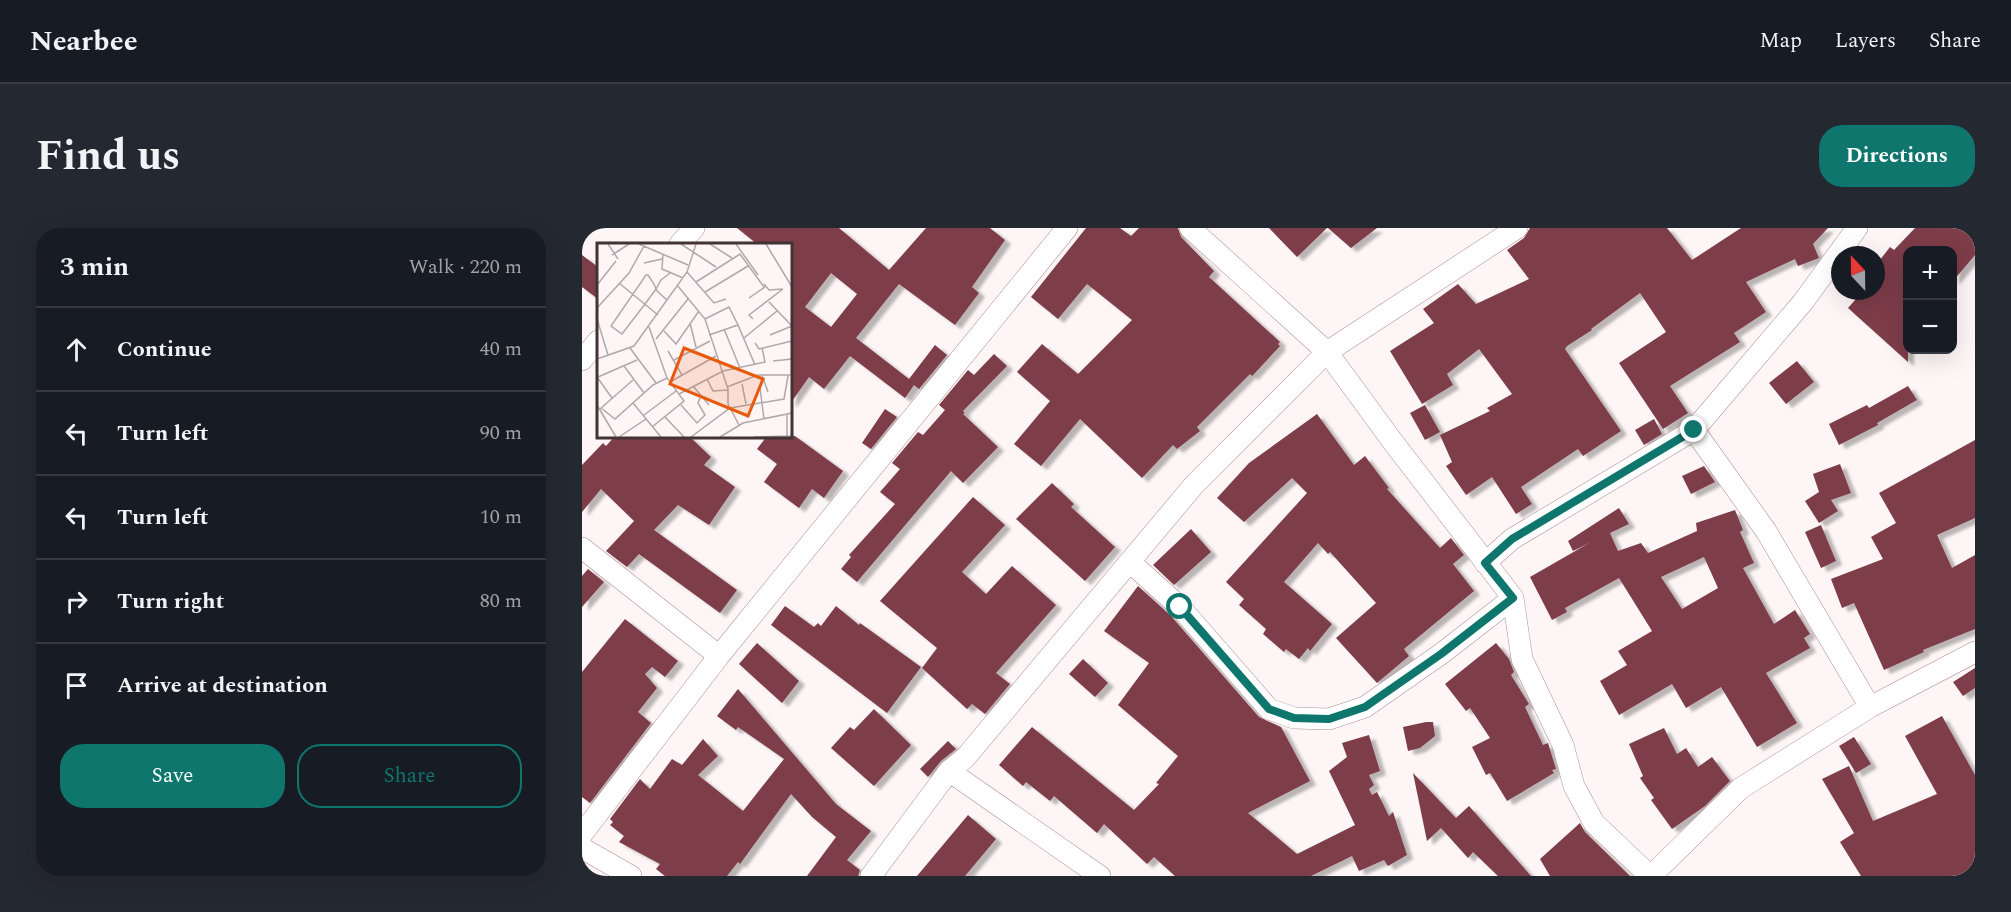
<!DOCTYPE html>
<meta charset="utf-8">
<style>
:root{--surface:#171b24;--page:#242831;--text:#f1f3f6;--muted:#9ea1a6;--line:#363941;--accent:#0f766e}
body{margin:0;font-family:Spectral,serif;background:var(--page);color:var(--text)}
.controls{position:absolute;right:18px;top:18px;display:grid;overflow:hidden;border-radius:12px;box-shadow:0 6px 24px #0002}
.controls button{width:54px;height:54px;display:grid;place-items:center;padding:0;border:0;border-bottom:2px solid var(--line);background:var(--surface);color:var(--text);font:30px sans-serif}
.compass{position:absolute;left:1249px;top:18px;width:54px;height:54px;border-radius:50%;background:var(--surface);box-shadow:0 6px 24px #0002;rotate:338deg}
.stop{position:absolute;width:18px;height:18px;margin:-14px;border:4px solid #0f766e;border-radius:50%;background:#fff}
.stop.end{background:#0f766e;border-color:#fff;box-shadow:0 2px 6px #0008}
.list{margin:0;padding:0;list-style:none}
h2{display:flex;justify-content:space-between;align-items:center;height:78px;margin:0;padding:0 24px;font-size:26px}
h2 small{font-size:20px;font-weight:400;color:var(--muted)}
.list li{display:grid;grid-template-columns:39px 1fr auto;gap:18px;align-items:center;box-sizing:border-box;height:84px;padding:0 24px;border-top:2px solid var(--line)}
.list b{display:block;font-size:22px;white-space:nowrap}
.list em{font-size:20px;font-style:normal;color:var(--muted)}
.actions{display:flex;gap:12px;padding:18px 24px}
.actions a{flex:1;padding:14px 0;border:2px solid var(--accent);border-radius:24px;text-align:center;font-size:21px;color:var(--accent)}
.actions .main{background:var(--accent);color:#fff}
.icon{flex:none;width:33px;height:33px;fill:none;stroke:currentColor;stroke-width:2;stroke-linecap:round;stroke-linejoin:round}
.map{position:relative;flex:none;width:1393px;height:648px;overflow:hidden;border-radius:24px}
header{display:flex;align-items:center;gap:36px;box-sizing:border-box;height:84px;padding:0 30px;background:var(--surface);border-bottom:2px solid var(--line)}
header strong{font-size:28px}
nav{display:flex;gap:33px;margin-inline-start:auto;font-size:21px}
.intro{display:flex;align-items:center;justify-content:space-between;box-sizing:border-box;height:144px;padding:0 36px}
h1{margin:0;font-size:42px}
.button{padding:15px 27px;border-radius:24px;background:var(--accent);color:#fff;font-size:21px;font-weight:700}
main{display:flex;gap:36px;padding:0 36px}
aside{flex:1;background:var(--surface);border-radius:24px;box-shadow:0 6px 24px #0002}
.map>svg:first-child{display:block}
.building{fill:#7d3c49;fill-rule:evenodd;filter:url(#shadow)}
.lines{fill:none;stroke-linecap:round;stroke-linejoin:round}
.minor-casing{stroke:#b38e94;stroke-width:22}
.minor{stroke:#fff;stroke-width:21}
.route{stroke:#0f766e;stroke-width:8}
.inset-road{fill:none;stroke:#b2a7a9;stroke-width:1.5}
.view{fill:#e8590c;fill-opacity:0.15;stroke:#e8590c;stroke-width:3}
.inset-edge{fill:none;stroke:#423335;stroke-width:3}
</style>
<header>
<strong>Nearbee</strong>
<nav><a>Map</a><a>Layers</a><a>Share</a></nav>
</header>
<div class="intro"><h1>Find us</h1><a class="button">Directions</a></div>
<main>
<aside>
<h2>3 min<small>Walk · 220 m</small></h2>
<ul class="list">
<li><svg class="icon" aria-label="ahead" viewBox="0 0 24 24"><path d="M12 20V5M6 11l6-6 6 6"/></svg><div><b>Continue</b></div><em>40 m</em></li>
<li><svg class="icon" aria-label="left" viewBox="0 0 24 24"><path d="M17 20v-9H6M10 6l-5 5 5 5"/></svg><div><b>Turn left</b></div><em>90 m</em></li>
<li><svg class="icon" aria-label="left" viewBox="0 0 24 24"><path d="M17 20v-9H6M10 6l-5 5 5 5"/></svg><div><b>Turn left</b></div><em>10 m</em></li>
<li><svg class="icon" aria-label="right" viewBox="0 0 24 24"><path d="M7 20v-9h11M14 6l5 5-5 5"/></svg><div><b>Turn right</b></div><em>80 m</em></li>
<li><svg class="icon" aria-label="arrive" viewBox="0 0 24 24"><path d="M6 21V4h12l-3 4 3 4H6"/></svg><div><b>Arrive at destination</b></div></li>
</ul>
<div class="actions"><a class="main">Save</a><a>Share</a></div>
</aside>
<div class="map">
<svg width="1393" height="648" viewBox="0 0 1393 648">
<defs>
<filter id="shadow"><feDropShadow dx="6" dy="4" stdDeviation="1.5" flood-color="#0004"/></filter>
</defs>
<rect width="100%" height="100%" fill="#fdf5f6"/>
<!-- building -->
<path class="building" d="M 155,0 L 257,0 L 307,42 L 344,0 L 408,0 L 423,12 L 390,59 L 397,65 L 373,97 L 317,56 L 274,110 L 327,151 L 353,117 L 365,127 L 337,161 L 332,157 L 323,170 L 268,128 L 242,161 L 227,149 L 208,176 L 208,16 L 175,16 ZM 249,45 L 275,66 L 249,99 L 223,79 Z
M 504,0 L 538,0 L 549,8 L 557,0 L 596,0 L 599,9 L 632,43 L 627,49 L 698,114 L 696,116 L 698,118 L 673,145 L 670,148 L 668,146 L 615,199 L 618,203 L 595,221 L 591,217 L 560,250 L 498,191 L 459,238 L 432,216 L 468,173 L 435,144 L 460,116 L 496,146 L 550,92 L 505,56 L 476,91 L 449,69 Z
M 687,0 L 745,0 L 715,29 Z
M 746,0 L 795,0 L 769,20 Z
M 948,0 L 1085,0 L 1110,32 L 1159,0 L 1246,0 L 1231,16 L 1237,30 L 1216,38 L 1213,31 L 1164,54 L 1184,84 L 1152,105 L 1158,114 L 1088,158 L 1106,185 L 1081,201 L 1037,135 L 1084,104 L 1058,65 L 1009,101 L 1010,102 L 985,118 L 983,121 L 1039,203 L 1001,228 L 996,221 L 939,259 L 950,276 L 934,286 L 910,249 L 884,267 L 864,238 L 870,234 L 858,207 L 908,183 L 905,180 L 930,166 L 897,121 L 865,146 L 871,157 L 840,176 L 808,123 L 852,95 L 841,81 L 876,56 L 894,76 L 947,51 L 925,22 L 942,10 Z
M 1333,0 L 1393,0 L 1393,27 L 1371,53 L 1371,22 L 1326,22 L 1326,134 L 1266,80 L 1281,63 L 1294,63 L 1294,37 L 1308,19 L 1312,22 Z
M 0,27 L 16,39 L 16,71 L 0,59 Z
M 412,126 L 425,138 L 381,183 L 383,185 L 381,186 L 416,219 L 381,255 L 369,243 L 275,354 L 259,341 L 269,329 L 267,327 L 313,276 L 298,264 L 318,241 L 310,235 L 336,204 L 341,207 L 363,182 L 357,177 L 386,142 L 392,147 Z
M 1215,133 L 1232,154 L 1204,176 L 1187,155 Z
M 1326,158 L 1335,172 L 1295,195 L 1296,197 L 1257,217 L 1247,196 L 1285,177 L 1287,180 Z
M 843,177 L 858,204 L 843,212 L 828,185 Z
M 303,181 L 315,189 L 289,221 L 280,215 Z
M 735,186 L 772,237 L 783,228 L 807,260 L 805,261 L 858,320 L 869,310 L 882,327 L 871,336 L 892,363 L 822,421 L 827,428 L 795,455 L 754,410 L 794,375 L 748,324 L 746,326 L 736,315 L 702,354 L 750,396 L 728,423 L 726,420 L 717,431 L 704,421 L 702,424 L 681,406 L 684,401 L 657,377 L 662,371 L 644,354 L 725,265 L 710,250 L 662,294 L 635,270 L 667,235 Z
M 1072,191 L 1080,206 L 1062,217 L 1053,202 Z
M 33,208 L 107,208 L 129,229 L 122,237 L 153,259 L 127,297 L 96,277 L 72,302 L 155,362 L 138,385 L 57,326 L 45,339 L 24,323 L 52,293 L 19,261 L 0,284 L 0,237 L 21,215 L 24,218 Z
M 185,208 L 213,208 L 261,243 L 242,270 L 230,261 L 217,280 L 182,254 L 195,236 L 175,221 Z
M 1393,212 L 1393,290 L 1355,307 L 1370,340 L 1393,327 L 1393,401 L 1341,422 L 1342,424 L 1302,442 L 1272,375 L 1260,380 L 1249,351 L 1301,331 L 1289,309 L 1314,295 L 1297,265 Z
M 1258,236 L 1269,265 L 1249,272 L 1256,283 L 1237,295 L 1223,273 L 1237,264 L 1231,246 Z
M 1122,238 L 1133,254 L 1109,266 L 1100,248 Z
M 470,255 L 492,276 L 489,279 L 533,319 L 503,353 L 434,291 Z
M 391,269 L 423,297 L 380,344 L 404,366 L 430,338 L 474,377 L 414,445 L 428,456 L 403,486 L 390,476 L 385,481 L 340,440 L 355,420 L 298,373 Z
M 1037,280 L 1047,296 L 1028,305 L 1036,323 L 1059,315 L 1066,325 L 1115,303 L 1114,295 L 1153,282 L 1161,302 L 1158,304 L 1172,335 L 1161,340 L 1192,396 L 1213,382 L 1228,406 L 1222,410 L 1228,420 L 1184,445 L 1215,495 L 1175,519 L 1139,459 L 1104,480 L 1090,456 L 1037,487 L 1018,453 L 1045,437 L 1036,423 L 1070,403 L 1037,350 L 983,380 L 985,384 L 970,392 L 948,349 L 1009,314 L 991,323 L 986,313 ZM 1122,329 L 1136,360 L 1100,381 L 1079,349 Z
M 1239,297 L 1254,333 L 1239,340 L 1223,304 Z
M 609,301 L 629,324 L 592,357 L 571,337 Z
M 6,341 L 22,354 L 0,379 L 0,348 Z
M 556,358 L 589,388 L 677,489 L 699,499 L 728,553 L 666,585 L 715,626 L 773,597 L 747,543 L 765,529 L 760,515 L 787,507 L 798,543 L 787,547 L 792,557 L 787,561 L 790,567 L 795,564 L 807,588 L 811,584 L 825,627 L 806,638 L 802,632 L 777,643 L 770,628 L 729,648 L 593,648 L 572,629 L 565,636 L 522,596 L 515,605 L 472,568 L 468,573 L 444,554 L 441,558 L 417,537 L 450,499 L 552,582 L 577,556 L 574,555 L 596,528 L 536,477 L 567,435 L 522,403 Z
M 203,378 L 232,399 L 236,395 L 239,398 L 254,378 L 277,397 L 278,395 L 339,439 L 305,485 L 189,397 Z
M 43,391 L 96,433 L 83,449 L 70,439 L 63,446 L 75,460 L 56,484 L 69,495 L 8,575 L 0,569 L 0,444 Z
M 175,415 L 217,453 L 200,475 L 157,436 Z
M 914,415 L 927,431 L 932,444 L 929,447 L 947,476 L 943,479 L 961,517 L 966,515 L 974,541 L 970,542 L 972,545 L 925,573 L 908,545 L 904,547 L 890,519 L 908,510 L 888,480 L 884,483 L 863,456 Z
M 501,431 L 526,455 L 513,469 L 487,446 Z
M 1393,440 L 1393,460 L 1381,468 L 1371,454 Z
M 156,461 L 254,576 L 289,603 L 265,632 L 278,642 L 276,648 L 225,648 L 254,609 L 230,589 L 209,566 L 158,636 L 156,634 L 145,648 L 83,648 L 74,641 L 78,636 L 37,614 L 42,608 L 28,597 L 31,594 L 28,591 L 58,551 L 68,561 L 90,531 L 100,537 L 121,511 L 136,528 L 116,547 L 161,583 L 202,531 L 156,499 L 154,502 L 135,488 Z
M 292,481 L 329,517 L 292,558 L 249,520 L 268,499 L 272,502 Z
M 1360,488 L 1393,547 L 1393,648 L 1279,648 L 1258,614 L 1272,605 L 1240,551 L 1267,538 L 1291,593 L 1355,566 L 1323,508 Z
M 844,494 L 851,494 L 853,508 L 838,520 L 826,523 L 821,499 Z
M 1082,500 L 1095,526 L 1104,520 L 1116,539 L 1130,529 L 1148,553 L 1123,578 L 1090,601 L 1069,572 L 1072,570 L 1058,550 L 1061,548 L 1047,516 Z
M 1272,509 L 1289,536 L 1274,545 L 1257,518 Z
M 366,513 L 374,521 L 359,533 L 346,549 L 338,541 Z
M 831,545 L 874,590 L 887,578 L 949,648 L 916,648 L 891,624 L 886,630 L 859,600 L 845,613 Z
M 386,587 L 414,611 L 383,648 L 335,648 Z
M 998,595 L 1003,604 L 1048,648 L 968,648 L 958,631 Z"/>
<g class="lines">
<!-- minor casing -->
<g class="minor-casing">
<path id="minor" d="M 608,0 L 745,124 L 811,214 L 931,370 L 940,431 L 981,517 L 992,558 L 1012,595 L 1068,648
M 98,16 L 112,0
M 0,132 L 16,113
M 1112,202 L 1184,303 L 1288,479
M 0,320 L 137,428
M 548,334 L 598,379 L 687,481 L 712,490 L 747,491 L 783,479 L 859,426 L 931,370
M 903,335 L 930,311 L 1112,202 L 1221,74 L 1275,0
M 367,543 L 518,648
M 0,606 L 137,428 L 485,0
M 0,620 L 49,648
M 289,648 L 367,543 L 383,530 L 612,257 L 745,124 L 935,0
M 1069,648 L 1159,560 L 1288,479 L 1393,424"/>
</g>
<!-- minor -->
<use href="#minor" class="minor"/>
</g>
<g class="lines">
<!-- route -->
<path class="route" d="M 598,379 L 687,481 L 712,490 L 747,491 L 783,479 L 859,426 L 931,370 L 903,335 L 930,311 L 1112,202"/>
</g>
<!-- overview -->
<g transform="translate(15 15)">
<rect width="195" height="195" fill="#fdf5f6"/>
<path class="inset-road" d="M 11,1 L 21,16M 42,1 L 91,22M 84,1 L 119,24M 113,1 L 135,15M 139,1 L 161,32M 169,1 L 195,44M 66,11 L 65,26 L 86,35M 15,12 L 32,1M 47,20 L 65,16M 90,29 L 117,60 L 129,56M 99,39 L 143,11 L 167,44M 22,40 L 61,72M 167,41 L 172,47 L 186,46M 0,42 L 19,18M 80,42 L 108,76 L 131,146 L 131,161 L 142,182M 108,49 L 151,23M 152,55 L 168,44M 70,57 L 60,48 L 59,46 L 57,41 L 51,32 L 49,32 L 14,83 L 25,91 L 48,61 L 59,46 L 64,37 L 73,30M 172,59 L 195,83M 0,65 L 32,30 L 47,3M 0,76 L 11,112M 108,76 L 132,64 L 141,82M 156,76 L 152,72 L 186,46M 93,80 L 99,104M 52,84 L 70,135 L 87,158 L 55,184M 127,86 L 143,125M 67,88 L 79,101 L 102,68M 112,92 L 141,82 L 158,122M 173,92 L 195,83M 147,95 L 180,68M 59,96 L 91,56M 158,100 L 162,106 L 195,98M 33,105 L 59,140M 71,108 L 85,132M 0,116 L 37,103 L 90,29 L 99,1M 77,117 L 113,98M 176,118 L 195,116M 27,123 L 47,150M 165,132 L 171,149M 0,134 L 15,155M 1,134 L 40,117M 110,136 L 116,148 L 131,147M 73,139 L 119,113M 145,141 L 149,161M 96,143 L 112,162M 130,144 L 161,132 L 195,132M 163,145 L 167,176M 82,151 L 126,128 L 168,119 L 165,105M 36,160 L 64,194M 0,162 L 19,194M 84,162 L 100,180 L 108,172 L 101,160 L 103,155M 4,165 L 18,176 L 56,142 L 70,135M 3,166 L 36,137M 47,172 L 79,148M 68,174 L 87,194M 190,193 L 190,172M 22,194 L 49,176M 94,194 L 133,165 L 187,156 L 191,133M 123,194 L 146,180 L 195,170M 157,194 L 195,193"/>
<path class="view" d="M 87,105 L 166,136 L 151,173 L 73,141 Z"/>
<rect width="195" height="195" class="inset-edge"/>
</g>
</svg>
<div class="controls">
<button>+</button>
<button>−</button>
</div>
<svg class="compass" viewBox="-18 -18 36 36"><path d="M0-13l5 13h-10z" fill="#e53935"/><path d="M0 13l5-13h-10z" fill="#9ea1a6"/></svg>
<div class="stop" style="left:598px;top:379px"></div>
<div class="stop end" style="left:1112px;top:202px"></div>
</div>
</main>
